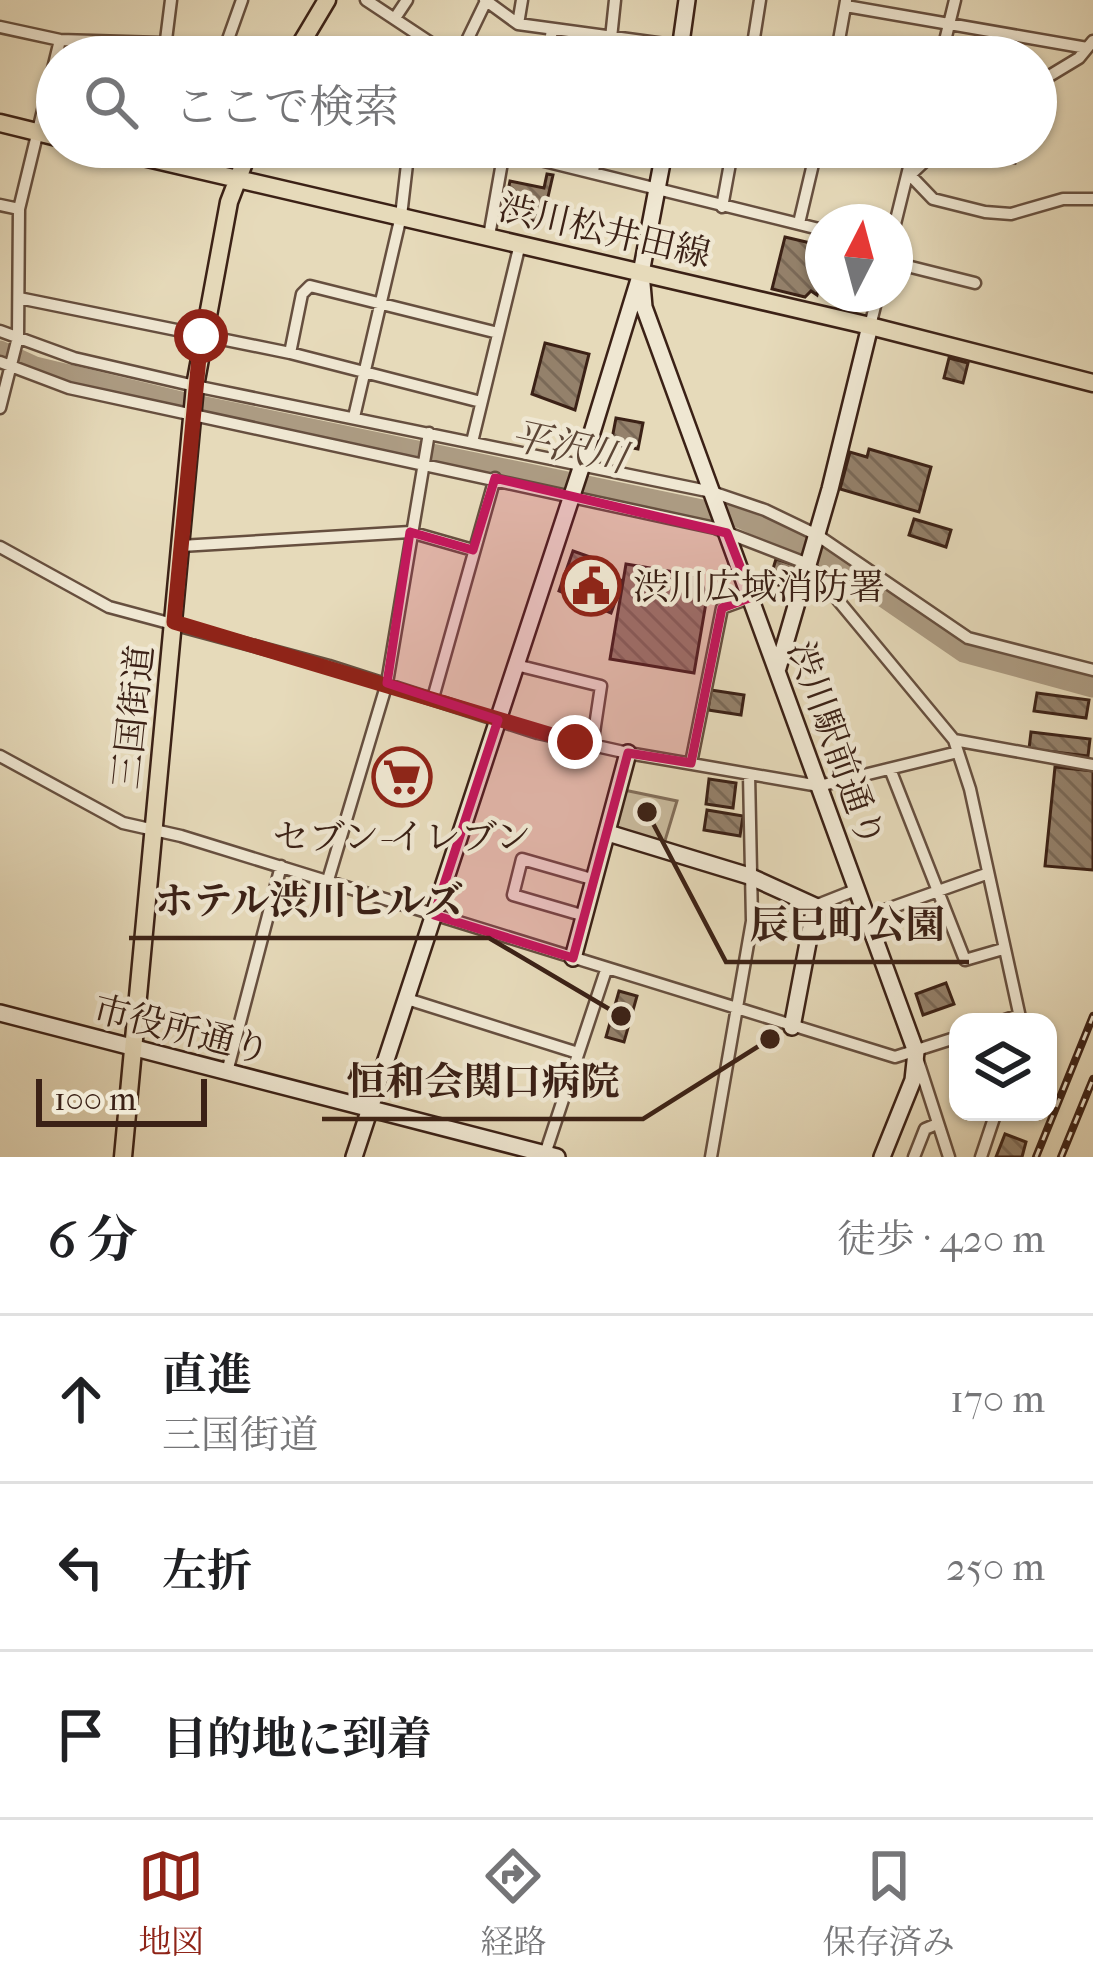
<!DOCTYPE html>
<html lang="ja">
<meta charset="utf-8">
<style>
:root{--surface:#fff;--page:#f6f6f6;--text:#202124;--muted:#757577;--line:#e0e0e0;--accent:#8f2418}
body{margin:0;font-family:"IM FELL French Canon","Noto Serif JP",serif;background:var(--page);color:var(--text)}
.controls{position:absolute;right:36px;bottom:36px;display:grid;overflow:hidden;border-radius:24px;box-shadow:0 3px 9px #0004}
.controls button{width:108px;height:108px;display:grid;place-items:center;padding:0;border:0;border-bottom:3px solid var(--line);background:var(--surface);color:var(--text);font:60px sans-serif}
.compass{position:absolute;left:805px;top:204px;width:108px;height:108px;border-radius:50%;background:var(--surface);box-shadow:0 3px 9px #0004;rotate:6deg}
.scale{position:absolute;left:36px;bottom:30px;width:171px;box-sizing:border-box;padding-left:12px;border:6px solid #3b2116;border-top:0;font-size:33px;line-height:42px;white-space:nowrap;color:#3b2116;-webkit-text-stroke:9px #efe7d2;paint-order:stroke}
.stop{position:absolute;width:36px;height:36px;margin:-27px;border:9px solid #8f2418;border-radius:50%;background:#fff}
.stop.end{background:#8f2418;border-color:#fff;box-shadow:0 3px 12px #0008}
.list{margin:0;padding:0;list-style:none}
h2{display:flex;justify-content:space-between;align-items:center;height:156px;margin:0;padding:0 48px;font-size:51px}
h2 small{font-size:39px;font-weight:400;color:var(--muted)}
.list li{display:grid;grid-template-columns:78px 1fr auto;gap:36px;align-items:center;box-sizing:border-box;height:168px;padding:0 48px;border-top:3px solid var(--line)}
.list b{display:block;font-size:45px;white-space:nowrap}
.list p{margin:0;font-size:39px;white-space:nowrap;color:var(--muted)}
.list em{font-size:39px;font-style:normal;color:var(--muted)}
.icon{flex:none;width:66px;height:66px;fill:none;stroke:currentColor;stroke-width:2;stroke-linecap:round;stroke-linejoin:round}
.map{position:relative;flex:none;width:1093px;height:1157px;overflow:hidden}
.search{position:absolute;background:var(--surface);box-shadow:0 3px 9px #0004;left:36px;right:36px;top:36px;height:132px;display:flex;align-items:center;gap:30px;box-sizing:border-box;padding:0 42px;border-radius:66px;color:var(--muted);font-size:45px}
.sheet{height:660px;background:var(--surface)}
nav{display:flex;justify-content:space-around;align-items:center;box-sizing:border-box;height:168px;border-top:3px solid var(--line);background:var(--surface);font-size:33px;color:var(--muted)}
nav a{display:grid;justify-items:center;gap:6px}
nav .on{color:var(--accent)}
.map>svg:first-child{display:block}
.park{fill:#c9bb9e;stroke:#826e5a;stroke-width:3}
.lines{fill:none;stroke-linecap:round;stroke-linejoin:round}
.river{stroke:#ac9b82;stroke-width:21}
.building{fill:url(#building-back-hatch);stroke:#3b2116;stroke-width:3}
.street-casing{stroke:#664f3f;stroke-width:15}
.secondary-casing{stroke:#3b2116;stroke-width:20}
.primary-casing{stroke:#3b2116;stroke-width:21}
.street{stroke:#efe7d2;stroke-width:10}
.secondary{stroke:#efe7d2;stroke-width:15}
.primary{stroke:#e6daba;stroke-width:16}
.rail-casing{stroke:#3b2116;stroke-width:8}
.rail{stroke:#efe7d2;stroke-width:3;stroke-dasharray:9;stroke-linecap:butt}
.route{stroke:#8f2418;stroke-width:15}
.marked{fill:#c2185b;fill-opacity:0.2;stroke:#c2185b;stroke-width:9;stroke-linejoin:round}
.labels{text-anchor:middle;stroke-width:9;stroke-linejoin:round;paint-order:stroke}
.street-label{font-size:36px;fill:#3b2116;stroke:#efe7d2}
.poi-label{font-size:36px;fill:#3b2116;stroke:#efe7d2;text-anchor:start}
.water-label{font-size:39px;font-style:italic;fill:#5d4636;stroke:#efe7d2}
.leader{fill:none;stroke:#3b2116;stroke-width:4.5}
.callout-dot{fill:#3b2116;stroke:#efe7d2;stroke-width:4.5}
.callout-label{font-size:39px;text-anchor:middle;font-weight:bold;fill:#3b2116;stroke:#efe7d2;stroke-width:9;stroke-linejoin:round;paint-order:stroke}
</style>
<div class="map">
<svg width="1093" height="1157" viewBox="0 0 1093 1157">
<defs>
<pattern id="building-back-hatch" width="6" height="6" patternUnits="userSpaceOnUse" patternTransform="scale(3)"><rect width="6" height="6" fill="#94816b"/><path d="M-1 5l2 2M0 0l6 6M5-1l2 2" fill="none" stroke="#7a6957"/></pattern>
</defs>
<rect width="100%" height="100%" fill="#e6daba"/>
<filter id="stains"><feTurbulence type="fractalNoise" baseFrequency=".00167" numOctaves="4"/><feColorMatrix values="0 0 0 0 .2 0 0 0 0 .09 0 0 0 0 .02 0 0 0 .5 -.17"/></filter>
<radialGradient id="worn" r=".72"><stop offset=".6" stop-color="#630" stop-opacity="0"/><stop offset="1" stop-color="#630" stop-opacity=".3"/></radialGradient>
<!-- park -->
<path class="park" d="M 624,790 L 677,801 L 664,844 L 619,831 L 616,822 Z"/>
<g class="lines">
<!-- river -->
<path class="river" d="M 0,351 L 35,367 L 181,402 L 741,518 L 830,560 L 964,652 L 1093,687"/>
</g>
<!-- building -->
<path class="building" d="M 990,147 L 1018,147 L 1015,163 L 988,159 Z
M 547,174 L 553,175 L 542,223 L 503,214 L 510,181 L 544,188 Z
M 785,237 L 823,246 L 823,271 L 817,295 L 811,291 L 805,297 L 772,289 Z
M 545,343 L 589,354 L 575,410 L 532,394 Z
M 949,358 L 968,363 L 963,383 L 944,378 Z
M 616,418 L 643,423 L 638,449 L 611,444 Z
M 869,449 L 931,467 L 919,512 L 840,489 L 850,452 L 867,457 Z
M 914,519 L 951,530 L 946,547 L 909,535 Z
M 573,551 L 607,563 L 603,574 L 623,581 L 611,613 L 559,591 Z
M 776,559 L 798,566 L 791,589 L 769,582 Z
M 626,564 L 699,576 L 707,597 L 694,673 L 610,659 Z
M 711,690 L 744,695 L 741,715 L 708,710 Z
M 1037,693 L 1089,700 L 1086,718 L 1034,711 Z
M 1031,732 L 1090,739 L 1088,756 L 1029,749 Z
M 399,757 L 416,763 L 405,796 L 388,790 Z
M 1055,767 L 1093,771 L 1093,870 L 1045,866 Z
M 709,779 L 736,783 L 733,808 L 706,804 Z
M 707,810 L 743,816 L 740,836 L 704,830 Z
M 946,983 L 954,1004 L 923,1015 L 916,994 Z
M 619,991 L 637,996 L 624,1042 L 606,1037 Z
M 1005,1134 L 1026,1142 L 1022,1157 L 996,1157 Z"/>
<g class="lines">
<!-- street casing -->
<g class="street-casing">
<path id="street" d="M 366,0 L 452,57
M 485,0 L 518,24 L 760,57
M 846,6 L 1087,48
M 395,18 L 407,0
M 518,24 L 522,0
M 0,27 L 60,40 L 226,45 L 254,57
M 166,40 L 171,0
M 226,45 L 242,0
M 459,57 L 486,1
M 548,57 L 552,29
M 609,57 L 615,0
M 751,57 L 760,0
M 836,57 L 846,1
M 941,57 L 955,0
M 1036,84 L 1079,58 L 1093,41
M 422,147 L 504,151 L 823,230
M 891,147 L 913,152
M 940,147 L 910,175 L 933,199 L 985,212 L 1011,214 L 1063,199 L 1093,199
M 593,173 L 596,147
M 0,205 L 19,209
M 722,207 L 733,147
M 799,223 L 817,147
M 895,224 L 914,147
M 489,236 L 504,151
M 895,263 L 975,283
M 19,298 L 290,353 L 481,402
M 870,326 L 878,294
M 0,331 L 74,358 L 195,386 L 712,492 L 765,510 L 817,535 L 968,638 L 1093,670
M 290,353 L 302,294 L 310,286 L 498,333
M 0,362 L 69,388 L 715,528 L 808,564 L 954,740 L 970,789 L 1021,1022
M 0,408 L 18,337 L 19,209 L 60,40
M 354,417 L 401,216 L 409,147
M 472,442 L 520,244
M 181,546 L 410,532 L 473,550
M 0,547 L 109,607 L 329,666 L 538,733 L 628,753 L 819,786 L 958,752
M 516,665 L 601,686 L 592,746
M 433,698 L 495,478
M 954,740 L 1093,765
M 0,756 L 123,823 L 181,836 L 895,1057 L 958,1037
M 691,763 L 722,608 L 752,597
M 890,769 L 965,960 L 1003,949
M 328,880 L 387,683 L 429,433
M 815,906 L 858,889
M 585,916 L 513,895 L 522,859 L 595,880
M 868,916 L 986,874
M 407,999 L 578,1053
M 999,1022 L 1019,1015
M 918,1061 L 949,1157
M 227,1072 L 281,866
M 544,1157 L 606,970
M 711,1157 L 752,921 L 749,774
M 914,1157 L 925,1129 L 937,1124
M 981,1157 L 996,1112"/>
</g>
<!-- secondary casing -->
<g class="secondary-casing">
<path id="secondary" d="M 679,57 L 687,0
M 642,284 L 644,307 L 916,1052 L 913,1080 L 882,1157
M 778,668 L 830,489 L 870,326
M 608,833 L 749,876 L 815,906 L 792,1027
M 573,958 L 628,753
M 0,1013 L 557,1157
M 354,1157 L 582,465 L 641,273 L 665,147"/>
</g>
<!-- primary casing -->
<g class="primary-casing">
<path id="primary" d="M 293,57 L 327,0
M 0,123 L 57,137
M 100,147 L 870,326 L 1093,383
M 123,1157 L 195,386 L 229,202 L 250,147"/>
</g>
<!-- street -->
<use href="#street" class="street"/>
<!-- secondary -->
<use href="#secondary" class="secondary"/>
<!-- primary -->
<use href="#primary" class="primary"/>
<!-- rail casing -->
<g class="rail-casing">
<path id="rail" d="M 1036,1157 L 1093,1016
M 1061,1157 L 1093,1079"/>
</g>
<!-- rail -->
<use href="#rail" class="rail"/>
</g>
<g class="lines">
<!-- route -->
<path class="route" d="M 201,336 L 174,622 L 575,742"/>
</g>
<!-- marked area -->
<path class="marked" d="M 495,478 L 727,533 L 752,597 L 722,608 L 691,763 L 628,753 L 573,958 L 434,915 L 498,720 L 387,683 L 410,532 L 473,550 Z"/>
<!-- icons -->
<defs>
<g id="civic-ring" transform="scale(3)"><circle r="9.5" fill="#efe7d2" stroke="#8f2418" stroke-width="1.5"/><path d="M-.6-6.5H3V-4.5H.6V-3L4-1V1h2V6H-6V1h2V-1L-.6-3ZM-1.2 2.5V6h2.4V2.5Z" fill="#8f2418"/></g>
<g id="supermarket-ring" transform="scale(3)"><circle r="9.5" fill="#efe7d2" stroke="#8f2418" stroke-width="1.5"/><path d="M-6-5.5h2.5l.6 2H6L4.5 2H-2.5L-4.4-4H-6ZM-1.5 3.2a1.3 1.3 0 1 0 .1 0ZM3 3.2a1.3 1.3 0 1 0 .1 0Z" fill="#8f2418"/></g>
</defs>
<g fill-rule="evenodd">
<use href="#civic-ring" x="591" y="586"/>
<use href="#supermarket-ring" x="402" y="777"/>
</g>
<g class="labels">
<!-- street labels -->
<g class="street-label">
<text transform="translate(605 230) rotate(13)" y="13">渋川松井田線</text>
<text transform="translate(132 717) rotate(-84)" y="13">三国街道</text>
<text transform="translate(837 744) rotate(70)" y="13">渋川駅前通り</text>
<text transform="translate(182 1029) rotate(14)" y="13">市役所通り</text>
</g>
<!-- poi labels -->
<g class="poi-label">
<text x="633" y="599">渋川広域消防署</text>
<text x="402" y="849" text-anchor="middle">セブン-イレブン</text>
</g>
<!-- water labels -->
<g class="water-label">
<text transform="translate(569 446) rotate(12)" y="14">平沢川</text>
</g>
</g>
<!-- callouts -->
<path class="leader" d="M621 1016L489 938H129M647 812L726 962H969M770 1039L643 1119H322"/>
<g class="callout-dot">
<circle cx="621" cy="1016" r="12"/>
<circle cx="647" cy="812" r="12"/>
<circle cx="770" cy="1039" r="12"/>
</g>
<g class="callout-label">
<text x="309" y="914">ホテル渋川ヒルズ</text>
<text x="847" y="938">辰巳町公園</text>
<text x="483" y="1095">恒和会関口病院</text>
</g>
<rect width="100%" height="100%" filter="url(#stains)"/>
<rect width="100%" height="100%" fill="url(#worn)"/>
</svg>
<div class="controls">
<button><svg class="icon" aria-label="layers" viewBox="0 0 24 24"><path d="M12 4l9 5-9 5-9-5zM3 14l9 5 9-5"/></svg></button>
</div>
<svg class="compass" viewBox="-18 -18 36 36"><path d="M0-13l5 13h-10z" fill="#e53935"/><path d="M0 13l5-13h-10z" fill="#757577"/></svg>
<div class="scale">100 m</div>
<div class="stop" style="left:201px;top:336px"></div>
<div class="stop end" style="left:575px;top:742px"></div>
<div class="search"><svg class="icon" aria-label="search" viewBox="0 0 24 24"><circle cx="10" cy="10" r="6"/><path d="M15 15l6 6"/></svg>ここで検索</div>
</div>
<section class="sheet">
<h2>6 分<small>徒歩 · 420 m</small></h2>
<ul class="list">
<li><svg class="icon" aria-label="ahead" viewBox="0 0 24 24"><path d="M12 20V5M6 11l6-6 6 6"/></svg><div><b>直進</b><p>三国街道</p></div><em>170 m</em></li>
<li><svg class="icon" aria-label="left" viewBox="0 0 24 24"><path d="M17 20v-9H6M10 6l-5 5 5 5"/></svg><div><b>左折</b></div><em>250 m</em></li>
<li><svg class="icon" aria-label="arrive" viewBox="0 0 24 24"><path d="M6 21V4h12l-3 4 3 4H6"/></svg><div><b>目的地に到着</b></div></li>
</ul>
</section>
<nav>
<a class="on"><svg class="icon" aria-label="map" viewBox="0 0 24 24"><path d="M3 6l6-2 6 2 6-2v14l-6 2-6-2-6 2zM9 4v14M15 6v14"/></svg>地図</a>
<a><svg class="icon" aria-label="directions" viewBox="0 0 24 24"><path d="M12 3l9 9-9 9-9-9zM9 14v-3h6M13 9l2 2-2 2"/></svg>経路</a>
<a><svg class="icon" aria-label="saved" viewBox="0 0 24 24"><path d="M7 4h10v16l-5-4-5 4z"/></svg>保存済み</a>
</nav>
